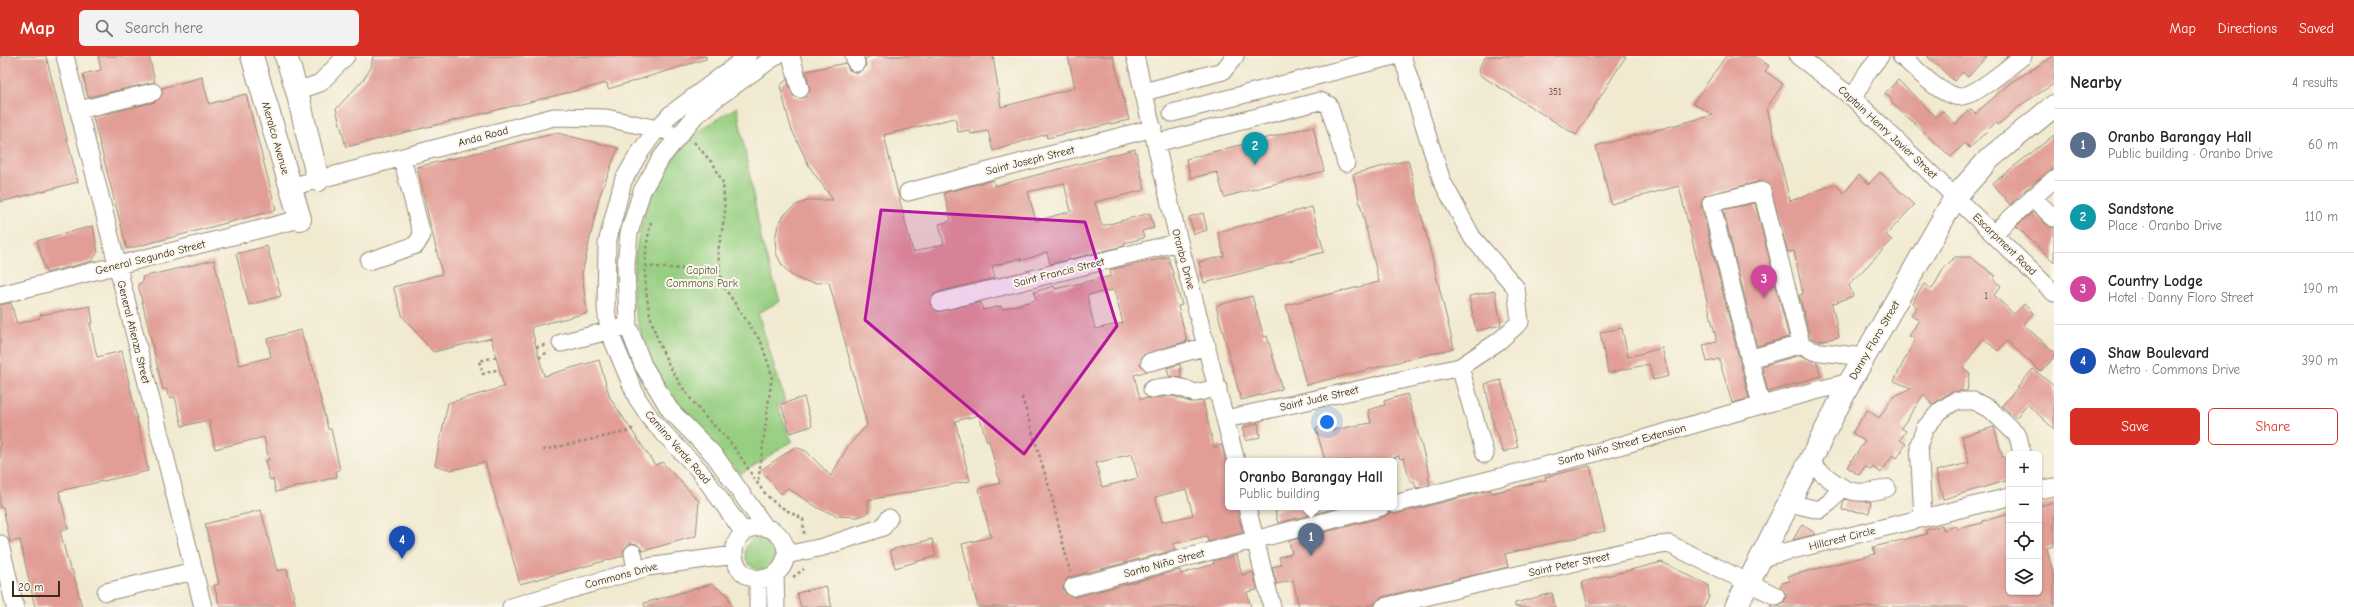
<!DOCTYPE html>
<meta charset="utf-8">
<style>
:root{--surface:#fff;--page:#f2f2f2;--text:#222;--muted:#767676;--line:#e0e0e0;--accent:#d93025}
body{margin:0;font-family:"Comic Neue",sans-serif;background:var(--page);color:var(--text)}
.controls{position:absolute;right:12px;bottom:12px;display:grid;overflow:hidden;border-radius:6px;box-shadow:0 1px 3px #0004}
.controls button{width:36px;height:36px;display:grid;place-items:center;padding:0;border:0;border-bottom:1px solid var(--line);background:var(--surface);color:var(--text);font:20px sans-serif}
.scale{position:absolute;left:12px;bottom:10px;width:48px;box-sizing:border-box;padding-left:4px;border:2px solid #3b2a1e;border-top:0;font-size:11px;line-height:14px;white-space:nowrap;color:#3b2a1e;-webkit-text-stroke:3px #fbf7ec;paint-order:stroke}
.you{position:absolute;left:1327px;top:366px;width:14px;height:14px;margin:-10px;border:3px solid #fff;border-radius:50%;background:#1a73e8;box-shadow:0 0 0 6px #1a73e833}
.badge{display:grid;place-items:center;width:26px;height:26px;border-radius:50%;background:var(--accent);color:#fff;font-size:13px;font-weight:700}
.pin{position:absolute;translate:-50% -33px;filter:drop-shadow(0 1px 2px #0008)}
.pin::after{content:'';position:absolute;top:21px;width:14px;height:12px;background:inherit;clip-path:polygon(0 0,100% 0,50% 100%)}
.popup{position:absolute;left:1225px;top:402px;width:172px;height:52px;box-sizing:border-box;display:grid;place-content:center;border-radius:6px;background:var(--surface);filter:drop-shadow(0 1px 3px #0005);font-size:13px;white-space:nowrap;color:var(--muted)}
.popup b{font-size:15px;color:var(--text)}
.popup::after{content:'';position:absolute;left:50%;top:100%;margin-left:-8px;border:8px solid transparent;border-top-color:var(--surface)}
.list{margin:0;padding:0;list-style:none}
h2{display:flex;justify-content:space-between;align-items:center;height:52px;margin:0;padding:0 16px;font-size:17px}
h2 small{font-size:13px;font-weight:400;color:var(--muted)}
.list li{display:grid;grid-template-columns:26px 1fr auto;gap:12px;align-items:center;box-sizing:border-box;height:72px;padding:0 16px;border-top:1px solid var(--line)}
.list b{display:block;font-size:15px;white-space:nowrap}
.list p{margin:0;font-size:13px;white-space:nowrap;color:var(--muted)}
.list em{font-size:13px;font-style:normal;color:var(--muted)}
.actions{display:flex;gap:8px;padding:12px 16px}
.actions a{flex:1;padding:9px 0;border:1px solid var(--accent);border-radius:6px;text-align:center;font-size:14px;color:var(--accent)}
.actions .main{background:var(--accent);color:#fff}
.icon{flex:none;width:22px;height:22px;fill:none;stroke:currentColor;stroke-width:2;stroke-linecap:round;stroke-linejoin:round}
.map{position:relative;flex:none;width:2054px;height:551px;overflow:hidden}
header{display:flex;align-items:center;gap:24px;box-sizing:border-box;height:56px;padding:0 20px;background:var(--accent);color:#fff}
header strong{font-size:19px}
nav{display:flex;gap:22px;margin-inline-start:auto;font-size:14px}
.search{width:280px;height:36px;background:var(--page);display:flex;align-items:center;gap:10px;box-sizing:border-box;padding:0 14px;border-radius:6px;color:var(--muted);font-size:15px}
main{display:flex}
aside{flex:1;background:var(--surface)}
.map>svg:first-child{display:block}
.green{fill:#97cf82;stroke:#697c50}
.building{fill:#e19d96;fill-rule:evenodd}
.lines{fill:none;stroke-linecap:round;stroke-linejoin:round}
.minor-casing{stroke:#968a78;stroke-width:19}
.major-casing{stroke:#968a78;stroke-width:24}
.path{stroke:#968a78;stroke-width:2.5;stroke-dasharray:3 3;stroke-linecap:butt}
.minor{stroke:#fff;stroke-width:17}
.major{stroke:#fff;stroke-width:22}
.marked{fill:#b5179e;fill-opacity:0.2;stroke:#b5179e;stroke-width:3;stroke-linejoin:round}
.labels{text-anchor:middle;stroke-width:4;stroke-linejoin:round;paint-order:stroke}
.number-label{font-size:9px;fill:#64473c}
.street-label{font-size:11px;fill:#3b2a1e;stroke:#fbf7ec}
.park-label{font-size:11px;fill:#575c3c;stroke:#fbf7ec}
</style>
<header>
<strong>Map</strong>
<div class="search"><svg class="icon" aria-label="search" viewBox="0 0 24 24"><circle cx="10" cy="10" r="6"/><path d="M15 15l6 6"/></svg>Search here</div>
<nav><a>Map</a><a>Directions</a><a>Saved</a></nav>
</header>
<main>
<div class="map">
<svg width="2054" height="551" viewBox="0 0 2054 551">
<rect width="100%" height="100%" fill="#fbf7ec"/>
<filter id="ink" filterUnits="userSpaceOnUse"><feTurbulence type="fractalNoise" baseFrequency=".025" numOctaves="2"/><feDisplacementMap in="SourceGraphic" scale="8" xChannelSelector="R" yChannelSelector="G"/><feConvolveMatrix kernelMatrix="1 2 1 2 8 2 1 2 1" color-interpolation-filters="sRGB"/></filter>
<filter id="wash" filterUnits="userSpaceOnUse"><feTurbulence type="fractalNoise" baseFrequency=".012" numOctaves="4" result="noise"/><feDisplacementMap in="SourceGraphic" scale="16" xChannelSelector="R" yChannelSelector="G"/><feGaussianBlur stdDeviation="0.9" result="paint"/><feColorMatrix in="noise" values="0 0 0 0 0 0 0 0 0 0 0 0 0 0 0 0 0 1.4 0 .05"/><feComposite in="paint" operator="in"/></filter>
<g filter="url(#wash)">
<rect width="100%" height="100%" fill="#f1ead1"/>
<!-- green -->
<path class="green" d="M 737,51 L 762,187 L 780,245 L 758,257 L 785,345 L 777,349 L 792,385 L 741,418 C 706,388 665,343 647,300 C 644,293 643,284 641,277 C 638,266 634,255 633,244 C 631,187 647,127 688,86 C 702,71 720,61 737,51 Z
M745 497a17 17 0 1 1 34 0a17 17 0 1 1-34 0Z"/>
<g id="blocks">
<!-- building -->
<path class="building" d="M 0,0 L 46,0 L 78,126 L 0,146 Z
M 98,0 L 149,0 L 155,26 L 88,41 L 83,18 L 101,14 Z
M 373,0 L 706,0 L 706,3 L 608,33 L 607,27 L 346,91 L 336,53 L 363,24 L 371,12 Z
M 871,0 L 993,0 L 1001,51 L 1075,32 L 1068,0 L 1113,0 L 1129,64 L 1047,82 L 1046,78 L 993,95 L 988,75 L 971,78 L 970,74 L 958,76 L 955,62 L 884,79 L 898,138 L 913,196 L 944,188 L 939,168 L 951,165 L 944,137 L 993,124 L 995,130 L 1135,93 L 1145,134 L 1095,146 L 1102,170 L 1150,157 L 1154,172 L 1142,175 L 1144,182 L 1124,187 L 1124,190 L 1050,208 L 1047,196 L 1021,205 L 1021,202 L 992,210 L 995,222 L 938,236 L 933,239 L 930,248 L 938,256 L 981,246 L 983,254 L 1001,250 L 1002,253 L 1036,244 L 1034,236 L 1054,230 L 1055,233 L 1111,220 L 1110,214 L 1168,201 L 1182,249 L 1178,250 L 1187,285 L 1143,299 L 1140,308 L 1147,315 L 1134,319 L 1140,343 L 1173,340 L 1190,346 L 1203,345 L 1214,391 L 1222,389 L 1228,416 L 1228,451 L 1236,451 L 1243,477 L 1208,486 L 1207,480 L 1173,488 L 1175,494 L 1070,521 L 1066,524 L 1063,533 L 1066,538 L 1076,541 L 1180,514 L 1181,518 L 1214,508 L 1213,505 L 1237,499 L 1242,519 L 1253,516 L 1257,534 L 1247,536 L 1251,551 L 978,551 L 962,488 L 991,481 L 979,433 L 1000,427 L 989,385 L 987,386 L 979,359 L 955,365 L 970,425 L 868,444 L 868,457 L 858,461 L 838,460 L 820,453 L 787,432 L 781,438 L 761,414 L 795,391 L 806,395 L 831,420 L 848,390 L 867,369 L 829,226 L 816,227 L 803,225 L 791,219 L 782,209 L 776,197 L 775,183 L 778,169 L 785,158 L 796,149 L 810,144 L 833,144 L 809,110 L 791,72 L 780,30 L 787,23 L 793,40 L 803,42 L 810,35 L 806,15 L 846,7 L 849,14 L 858,17 L 866,10 L 865,3 ZM 1064,127 L 1071,155 L 1036,165 L 1028,136 ZM 1114,234 L 1123,267 L 1095,273 L 1087,239 ZM 1132,398 L 1138,422 L 1102,431 L 1096,407 ZM 1186,433 L 1193,459 L 1162,466 L 1155,441 Z
M 1486,0 L 1626,0 L 1576,79 L 1480,19 L 1479,11 Z
M 1726,0 L 1755,0 L 1769,10 L 1765,15 L 1783,28 L 1767,52 L 1790,145 L 1835,128 L 1844,137 L 1859,119 L 1869,128 L 1880,116 L 1914,149 L 1886,179 L 1892,184 L 1849,229 L 1853,240 L 1832,248 L 1839,281 L 1818,285 L 1810,281 L 1799,239 L 1803,238 L 1794,195 L 1788,196 L 1769,128 L 1760,125 L 1704,140 L 1701,149 L 1749,342 L 1732,347 L 1719,303 L 1707,306 L 1703,289 L 1717,286 L 1679,130 L 1611,148 L 1596,90 L 1713,59 L 1693,47 Z
M 1927,0 L 1987,0 L 1968,21 L 1963,16 L 1954,25 Z
M 2054,0 L 2054,28 L 2022,48 L 1998,69 L 1996,66 L 1970,92 L 1965,87 L 1951,101 L 1891,46 L 1892,44 L 1885,37 L 1898,24 L 1936,61 L 1942,55 L 1956,68 L 1970,53 L 1975,58 L 2010,27 Z
M 202,21 L 209,48 L 246,38 L 276,154 L 127,193 L 93,61 L 155,46 L 162,39 L 162,32 Z
M 1313,70 L 1324,115 L 1224,141 L 1217,116 L 1191,122 L 1186,103 Z
M 557,77 L 618,92 L 599,142 L 582,218 L 587,257 L 531,271 L 544,320 L 599,304 L 610,342 L 655,409 L 662,406 L 699,445 L 696,480 L 643,495 L 637,488 L 631,487 L 624,493 L 623,500 L 520,528 L 485,406 L 451,414 L 435,409 L 448,347 L 504,331 L 491,282 L 433,296 L 403,261 L 393,231 L 442,218 L 417,111 Z
M 2054,79 L 2054,112 L 2025,134 L 2010,149 L 1993,127 Z
M 1408,104 L 1454,292 L 1306,329 L 1286,249 L 1379,226 L 1353,118 Z
M 1755,147 L 1789,281 L 1757,290 L 1723,154 Z
M 1312,151 L 1324,196 L 1204,227 L 1199,206 L 1224,200 L 1218,176 Z
M 2033,156 L 2047,169 L 2054,172 L 2054,206 L 2016,170 Z
M 1203,157 L 1207,174 L 1194,178 L 1189,161 Z
M 93,170 L 98,196 L 92,205 L 46,217 L 37,185 Z
M 267,190 L 281,240 L 249,249 L 236,198 Z
M 1955,201 L 1970,201 L 1996,220 L 1993,223 L 2001,230 L 1994,239 L 2014,258 L 2024,248 L 2033,257 L 2023,268 L 2054,296 L 2054,301 L 2041,316 L 2007,285 L 1998,295 L 1983,282 L 1963,312 L 1970,317 L 1967,335 L 1950,336 L 1932,349 L 1924,338 L 1901,372 L 1906,375 L 1900,384 L 1906,388 L 1897,402 L 1893,399 L 1881,417 L 1873,411 L 1871,414 L 1865,410 L 1859,419 L 1847,411 L 1865,385 L 1852,377 L 1867,354 L 1879,362 L 1893,341 L 1911,332 L 1894,325 L 1915,283 L 1909,280 L 1919,264 L 1911,260 L 1917,251 L 1912,247 L 1924,228 L 1932,233 L 1944,212 Z
M 214,204 L 239,309 L 271,301 L 267,283 L 301,274 L 310,308 L 312,308 L 328,373 L 331,373 L 340,414 L 336,415 L 337,421 L 276,436 L 273,423 L 270,424 L 265,405 L 269,404 L 264,381 L 215,393 L 209,364 L 182,370 L 175,341 L 169,342 L 166,333 L 163,334 L 138,228 L 143,226 L 142,221 Z
M 1495,235 L 1501,269 L 1476,275 L 1469,240 Z
M 1252,240 L 1264,281 L 1267,280 L 1282,333 L 1241,344 L 1216,250 Z
M 11,247 L 17,268 L 40,262 L 40,259 L 90,250 L 93,267 L 90,267 L 97,301 L 122,295 L 135,354 L 148,415 L 59,435 L 68,473 L 60,475 L 70,514 L 72,513 L 82,551 L 35,551 L 20,484 L 10,486 L 3,451 L 0,452 L 0,249 Z
M 1622,272 L 1628,301 L 1662,292 L 1669,320 L 1653,324 L 1649,308 L 1608,317 L 1600,276 Z
M 1800,299 L 1817,306 L 1821,320 L 1768,336 L 1762,310 Z
M 1180,308 L 1181,322 L 1169,320 L 1167,312 Z
M 2033,313 L 2054,330 L 2054,373 L 2027,348 L 2016,362 L 2002,350 Z
M 1501,324 L 1518,391 L 1503,396 L 1494,371 L 1485,328 Z
M 1407,338 L 1430,420 L 1428,421 L 1430,429 L 1416,432 L 1414,425 L 1410,426 L 1404,402 L 1400,403 L 1399,400 L 1384,405 L 1325,405 L 1316,372 L 1331,369 L 1332,374 L 1371,367 L 1368,354 L 1385,349 L 1384,345 Z
M 804,341 L 812,370 L 790,377 L 781,348 Z
M 1258,367 L 1260,381 L 1246,385 L 1242,372 Z
M 1994,371 L 2003,402 L 2005,401 L 2009,424 L 1943,443 L 1936,415 L 1969,407 L 1962,380 Z
M 1590,410 L 1605,475 L 1505,498 L 1508,511 L 1382,541 L 1374,548 L 1364,551 L 1299,551 L 1293,524 L 1277,528 L 1272,511 L 1281,509 L 1279,501 L 1292,498 L 1289,485 L 1384,461 L 1390,457 L 1396,458 L 1491,434 L 1492,437 L 1546,424 L 1545,421 Z
M 1844,443 L 1871,446 L 1869,457 L 1842,454 Z
M 2054,446 L 2054,490 L 2047,492 L 2054,521 L 2054,551 L 1770,551 L 1771,549 L 1781,548 L 1785,545 L 1786,539 L 1780,531 L 1782,527 L 1790,525 L 1788,520 L 1875,498 L 1873,491 L 1927,478 L 1926,474 L 1942,469 L 1943,474 L 1956,470 L 1957,473 L 1983,467 L 1983,465 L 2009,458 L 2009,536 L 2039,536 L 2039,450 Z
M 1292,451 L 1341,451 L 1278,467 L 1275,455 Z
M 261,454 L 277,515 L 287,513 L 296,551 L 220,551 L 214,529 L 219,528 L 205,468 Z
M 1802,468 L 1816,478 L 1793,484 Z
M 932,483 L 936,500 L 895,512 L 890,494 Z
M 1662,506 L 1708,529 L 1709,541 L 1704,551 L 1588,551 L 1582,526 Z
M 712,528 L 728,539 L 732,551 L 645,551 L 644,547 Z
M 826,530 L 832,551 L 801,551 L 797,537 Z
M 1552,537 L 1555,551 L 1515,551 L 1515,547 Z"/>
</g>
</g>
<g filter="url(#ink)">
<use href="#blocks" fill-opacity="0" stroke="#968a78" stroke-width="1"/>
<g class="lines">
<!-- minor casing -->
<g class="minor-casing">
<path id="minor" d="M 65,0 L 203,551
M 791,0 L 800,33
M 854,0 L 856,7
M 1135,0 L 1179,186 L 1236,405
M 1402,0 L 1442,125 L 1472,181 L 1516,232 L 1520,266 L 1499,285 L 1460,311
M 1798,0 L 1853,42 L 2054,237
M 1901,0 C 1918,14 1934,34 1955,40 C 1972,45 2009,10 2023,0
M 297,35 L 320,27 L 346,0
M 1144,36 L 1223,15 L 1235,0
M 1853,42 L 1868,15 L 1880,0
M 79,54 L 153,36
M 1172,57 L 1394,0
M 1156,87 L 1320,45 L 1329,49 L 1346,107
M 290,131 L 554,61 L 606,62 L 667,75
M 908,136 L 1153,72
M 2032,141 L 2054,162
M 1994,177 L 2054,123
M 369,205 L 416,189 L 422,179 L 402,102
M 0,239 L 300,163
M 940,246 L 1179,186
M 561,287 L 620,272
M 1749,303 L 1801,288 L 1813,295 L 1864,301
M 1150,306 L 1207,290
M 1152,333 C 1168,329 1179,329 1194,337 L 1218,332
M 1761,349 L 1711,147 L 1762,135 L 1801,288
M 1226,363 L 1460,311 L 1485,398
M 1809,407 C 1840,430 1847,444 1887,432
M 2039,434 L 2054,431
M 1789,447 L 1819,454 L 1830,446 L 1841,431
M 1394,448 L 1591,398 L 1761,349 L 1850,326
M 1247,451 L 1272,551
M 1923,462 L 1919,388 L 1925,372 L 1940,355 L 1955,345 L 1974,345 L 1991,354 L 2018,380 L 2022,398
M 765,471 L 715,400 L 670,354 L 643,309 L 628,270 L 626,210 L 629,177 L 642,135 L 661,102 L 695,60 L 718,41 L 776,0
M734 497a26 26 0 1 1 52 0a26 26 0 1 1-52 0Z
M 744,477 L 699,414 L 653,366 L 637,342 L 609,275 L 606,252 L 607,187 L 623,125 L 638,99 L 657,73 L 671,58 L 748,0
M 0,488 L 15,551
M 633,497 L 636,514
M 786,499 L 823,491 L 883,471 L 889,462
M 1760,502 L 2009,441
M 775,518 L 776,551
M 1073,531 L 1381,451
M 106,536 L 194,515
M 511,551 L 648,511 L 734,499
M 758,551 L 758,523
M 1384,551 L 1494,524 L 1651,490 L 1669,488 L 1776,540"/>
</g>
<!-- major casing -->
<g class="major-casing">
<path id="major" d="M 252,0 L 300,163
M 286,0 L 297,35 L 318,124
M 1736,551 L 1850,326 L 1956,140 L 1990,102 L 2054,50"/>
</g>
<!-- path -->
<path class="path" d="M 694,86 L 714,109 L 723,127 L 725,158 L 718,195 L 720,216 L 724,231 L 761,286 L 772,319 L 758,427
M 651,166 C 634,239 655,301 702,357 C 712,369 724,378 733,390 C 747,408 757,432 774,446 C 783,453 794,458 803,463 L 804,479
M 645,210 L 720,216
M 536,291 L 545,289
M 496,301 L 479,305 L 483,318 L 499,313
M 539,302 L 549,295
M 1022,341 L 1051,438 L 1070,516
M 543,394 L 630,375 L 635,370
M 793,521 L 804,513"/>
<!-- minor -->
<use href="#minor" class="minor"/>
<!-- major -->
<use href="#major" class="major"/>
</g>
</g>
<!-- marked area -->
<path class="marked" d="M 881,154 L 1085,166 L 1117,270 L 1024,398 L 865,264 Z"/>
<g class="labels">
<!-- number labels -->
<g class="number-label">
<text x="1555" y="39">351</text>
<text x="1986" y="243">1</text>
</g>
<!-- street labels -->
<g class="street-label">
<text transform="translate(1888 76) rotate(43)" y="4">Captain Henry Javier Street</text>
<text transform="translate(483 80) rotate(-15)" y="4">Anda Road</text>
<text transform="translate(276 82) rotate(74)" y="4">Meralco Avenue</text>
<text transform="translate(1030 104) rotate(-14)" y="4">Saint Joseph Street</text>
<text transform="translate(2005 188) rotate(44)" y="4">Escarpment Road</text>
<text transform="translate(150 201) rotate(-14)" y="4">General Segundo Street</text>
<text transform="translate(1184 203) rotate(75)" y="4">Oranbo Drive</text>
<text transform="translate(1059 216) rotate(-14)" y="4">Saint Francis Street</text>
<text transform="translate(134 276) rotate(76)" y="4">General Atienza Street</text>
<text transform="translate(1874 284) rotate(-60)" y="4">Danny Floro Street</text>
<text transform="translate(1319 342) rotate(-13)" y="4">Saint Jude Street</text>
<text transform="translate(1622 388) rotate(-15)" y="4">Santo Niño Street Extension</text>
<text transform="translate(678 391) rotate(49)" y="4">Camino Verde Road</text>
<text transform="translate(1842 482) rotate(-14)" y="4">Hillcrest Circle</text>
<text transform="translate(1164 507) rotate(-15)" y="4">Santo Niño Street</text>
<text transform="translate(1569 508) rotate(-12)" y="4">Saint Peter Street</text>
<text transform="translate(621 519) rotate(-15)" y="4">Commons Drive</text>
</g>
<!-- park labels -->
<g class="park-label">
<text x="702" y="218">Capitol<tspan x="702" dy="13">Commons Park</tspan></text>
</g>
</g>
</svg>
<div class="controls">
<button>+</button>
<button>−</button>
<button><svg class="icon" aria-label="locate" viewBox="0 0 24 24"><circle cx="12" cy="12" r="6"/><path d="M12 2v4M12 18v4M2 12h4M18 12h4"/></svg></button>
<button><svg class="icon" aria-label="layers" viewBox="0 0 24 24"><path d="M12 4l9 5-9 5-9-5zM3 14l9 5 9-5"/></svg></button>
</div>
<div class="scale">20 m</div>
<div class="you"></div>
<div class="pin badge" style="left:1311px;top:500px;background:#5c6f8a">1</div>
<div class="popup"><b>Oranbo Barangay Hall</b>Public building</div>
<div class="pin badge" style="left:1255px;top:109px;background:#0f9aa8">2</div>
<div class="pin badge" style="left:1764px;top:242px;background:#d1479c">3</div>
<div class="pin badge" style="left:402px;top:503px;background:#1a4fb4">4</div>
</div>
<aside>
<h2>Nearby<small>4 results</small></h2>
<ul class="list">
<li><span class="badge" style="background:#5c6f8a">1</span><div><b>Oranbo Barangay Hall</b><p>Public building · Oranbo Drive</p></div><em>60 m</em></li>
<li><span class="badge" style="background:#0f9aa8">2</span><div><b>Sandstone</b><p>Place · Oranbo Drive</p></div><em>110 m</em></li>
<li><span class="badge" style="background:#d1479c">3</span><div><b>Country Lodge</b><p>Hotel · Danny Floro Street</p></div><em>190 m</em></li>
<li><span class="badge" style="background:#1a4fb4">4</span><div><b>Shaw Boulevard</b><p>Metro · Commons Drive</p></div><em>390 m</em></li>
</ul>
<div class="actions"><a class="main">Save</a><a>Share</a></div>
</aside>
</main>
